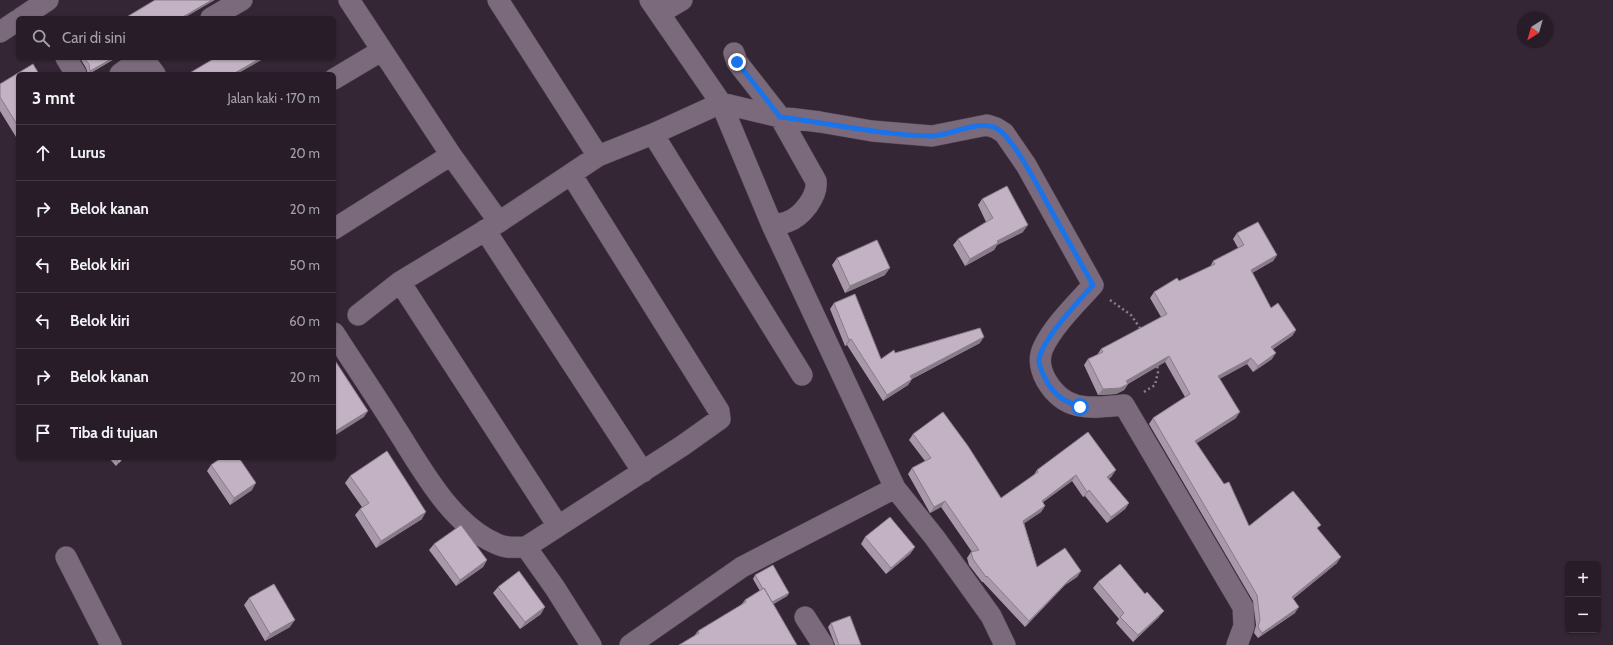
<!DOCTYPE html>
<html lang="id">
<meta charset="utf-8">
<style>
:root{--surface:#281c28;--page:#302530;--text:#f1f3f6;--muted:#a5a1a8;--line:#443a45}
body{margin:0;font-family:Cabin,sans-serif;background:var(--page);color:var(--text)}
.controls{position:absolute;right:12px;bottom:12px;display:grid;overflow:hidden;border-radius:6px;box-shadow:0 1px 3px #0004}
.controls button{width:36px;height:36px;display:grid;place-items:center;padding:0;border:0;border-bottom:1px solid var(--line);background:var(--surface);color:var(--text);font:20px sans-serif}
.compass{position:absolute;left:1517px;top:12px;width:36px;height:36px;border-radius:50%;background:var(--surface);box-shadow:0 1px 3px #0004;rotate:217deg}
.stop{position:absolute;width:12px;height:12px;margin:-9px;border:3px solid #1a73e8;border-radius:50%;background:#fff}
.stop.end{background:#1a73e8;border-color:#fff;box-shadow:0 1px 4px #0008}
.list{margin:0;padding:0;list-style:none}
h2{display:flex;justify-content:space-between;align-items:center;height:52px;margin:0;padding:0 16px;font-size:17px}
h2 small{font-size:13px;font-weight:400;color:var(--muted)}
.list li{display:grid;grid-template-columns:26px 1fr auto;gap:12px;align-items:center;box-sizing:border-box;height:56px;padding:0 16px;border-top:1px solid var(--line)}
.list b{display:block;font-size:15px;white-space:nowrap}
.list em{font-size:13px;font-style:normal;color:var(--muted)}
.icon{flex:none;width:22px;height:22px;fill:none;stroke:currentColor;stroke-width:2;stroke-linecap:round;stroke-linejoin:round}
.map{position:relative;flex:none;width:1613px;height:645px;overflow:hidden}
.search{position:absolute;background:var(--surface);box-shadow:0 1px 3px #0004;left:16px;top:16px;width:320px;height:44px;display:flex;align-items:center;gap:10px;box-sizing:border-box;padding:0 14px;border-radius:6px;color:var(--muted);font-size:15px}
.panel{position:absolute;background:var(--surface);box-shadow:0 1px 3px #0004;left:16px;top:72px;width:320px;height:388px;border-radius:6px}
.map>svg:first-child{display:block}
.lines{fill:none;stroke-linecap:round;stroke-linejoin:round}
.street-casing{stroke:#514552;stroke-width:22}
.path{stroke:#8b7e8b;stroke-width:2.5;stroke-dasharray:2 3;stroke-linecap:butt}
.street{stroke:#7b6a7b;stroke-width:21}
.wall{fill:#a898a9}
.shaded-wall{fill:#887c89}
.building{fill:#c3b1c4;stroke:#887c89}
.route{stroke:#1a73e8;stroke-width:5}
</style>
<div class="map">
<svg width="1613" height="645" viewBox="0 0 1613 645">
<rect width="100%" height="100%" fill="#352635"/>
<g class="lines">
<!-- street casing -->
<g class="street-casing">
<path id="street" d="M 349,0 L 451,155 L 499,222
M 498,0 L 598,156
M 650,0 L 721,103 L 772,225 L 895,488 L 935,538 L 991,616 L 1005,645
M 660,13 L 682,0
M 21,18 L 48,0
M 211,18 L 242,0
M 0,32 L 18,20
M 734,53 L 737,62 L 780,117 L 816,181 C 818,196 802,217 787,222 C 782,224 777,224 772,225
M 66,58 L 76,74
M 143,58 L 155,74
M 120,74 L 142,58
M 334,79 L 381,51
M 653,134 L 802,375
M 334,229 L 451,155
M 485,230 L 643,472
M 400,282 L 558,526
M 358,315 L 400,282 L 499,222 L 598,156 L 653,134 L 721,103 L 780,117 L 820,122 L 872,131 L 932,136 L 987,125 L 996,128 L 1004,133 L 1026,165 L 1093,285 C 1077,303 1053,326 1043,348 C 1038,359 1040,369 1046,380 C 1065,413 1091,408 1124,405 L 1243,607 L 1244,626 L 1237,645
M 334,333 C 354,364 375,395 395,427 C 421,467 450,524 497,544 C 507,549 516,547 526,547 L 555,588 L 591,645
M 526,547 L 682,446 L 720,419 L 719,411 L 571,174
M 66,557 L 111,645
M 805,617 L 823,645
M 630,645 L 742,567 L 895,488"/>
</g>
<!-- path -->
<path class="path" d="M 1110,300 L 1131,315 L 1142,331
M 1144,392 L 1155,385 L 1158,372 L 1157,363"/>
<!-- street -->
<use href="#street" class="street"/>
</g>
<!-- wall -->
<path class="wall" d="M 80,58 L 116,58 L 89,74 L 88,74 L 86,68 Z
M 18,74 L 18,136 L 16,137 L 0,111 L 0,84 Z
M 982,199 L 1023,232 L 997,245 L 994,250 L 965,266 L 953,245 L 958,239 L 986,222 L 978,205 Z
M 1237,233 L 1277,255 L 1273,261 L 1252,273 L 1271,308 L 1296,330 L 1292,336 L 1273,349 L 1272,359 L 1253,372 L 1247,364 L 1219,379 L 1236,418 L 1196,443 L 1249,526 L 1318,529 L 1337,563 L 1293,599 L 1295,613 L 1258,638 L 1254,633 L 1256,625 L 1253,601 L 1149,424 L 1153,418 L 1185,397 L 1165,362 L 1128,384 L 1124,390 L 1116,394 L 1100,395 L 1098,395 L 1084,365 L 1088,359 L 1097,355 L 1101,349 L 1161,317 L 1150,298 L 1154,292 L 1210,267 L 1213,261 L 1238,248 L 1233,239 Z
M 837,258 L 885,275 L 845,293 L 832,265 Z
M 834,303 L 881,359 L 895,353 L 980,343 L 912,379 L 908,385 L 883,401 L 847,345 L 845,346 L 830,309 Z
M 913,434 L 1001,498 L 1033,476 L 1037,470 L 1112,476 L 1109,479 L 1129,503 L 1125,509 L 1107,523 L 1085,496 L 1083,497 L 1072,481 L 1043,502 L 1045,506 L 1041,512 L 1024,523 L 1037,567 L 1081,571 L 1077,577 L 1065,585 L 1025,627 L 983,582 L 982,582 L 969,565 L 967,558 L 971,552 L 972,552 L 941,507 L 930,513 L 908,474 L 912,468 L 925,461 L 909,440 Z
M 109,458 L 123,458 L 116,466 Z
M 211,465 L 252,490 L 230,505 L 207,471 Z
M 350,476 L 422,519 L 376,548 L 355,515 L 360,509 L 362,507 L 345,483 Z
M 865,537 L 915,547 L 910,554 L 886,574 L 861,544 Z
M 434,544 L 487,560 L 483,567 L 456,586 L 429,550 Z
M 755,575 L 789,593 L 787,596 L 773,604 L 694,636 L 698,631 L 741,605 L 745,600 L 760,591 L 753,579 Z
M 1098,582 L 1159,617 L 1133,642 L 1116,623 L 1119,619 L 1093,588 Z
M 498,587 L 541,614 L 520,629 L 493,593 Z
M 249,598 L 290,627 L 265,641 L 244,605 Z
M 831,623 L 861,645 L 835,645 L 828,627 Z"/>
<!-- shaded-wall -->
<path class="shaded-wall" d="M 212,0 L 215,0 L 184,18 L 181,18 Z
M 113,58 L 116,58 L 88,74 L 90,71 Z
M 261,58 L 265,58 L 237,74 L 233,74 Z
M 1028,225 L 1023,232 L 997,245 L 994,250 L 965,266 L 970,259 L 997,241 Z
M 1277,255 L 1273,261 L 1247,276 L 1251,270 Z
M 890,268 L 885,275 L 845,293 L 850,286 Z
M 1296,330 L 1292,336 L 1267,352 L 1271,347 Z
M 984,337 L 980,343 L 906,382 L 910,376 Z
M 851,339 L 847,345 L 845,346 L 849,340 Z
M 1276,353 L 1272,359 L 1253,372 L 1258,366 Z
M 1169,356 L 1165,362 L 1122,387 L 1126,381 Z
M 1251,358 L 1247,364 L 1214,382 L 1218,376 Z
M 912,379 L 908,385 L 883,401 L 887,395 Z
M 1128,384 L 1124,390 L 1116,394 L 1098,395 L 1103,389 Z
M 368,411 L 364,417 L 334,436 L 334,432 Z
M 1240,412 L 1236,418 L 1191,447 L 1195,441 Z
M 1116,470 L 1112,476 L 1103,482 L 1107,477 Z
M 1076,475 L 1072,481 L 1038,506 L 1042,501 Z
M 256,483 L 252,490 L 230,505 L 234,498 Z
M 1089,490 L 1085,496 L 1083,497 L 1087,492 Z
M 945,501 L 941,507 L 930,513 L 934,507 Z
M 1129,503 L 1125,509 L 1107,523 L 1111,517 Z
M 1045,506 L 1041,512 L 1019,527 L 1023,521 Z
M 426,512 L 422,519 L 376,548 L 381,541 Z
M 915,547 L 910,554 L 886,574 L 891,568 Z
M 1341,557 L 1337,563 L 1288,603 L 1292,597 Z
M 487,560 L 483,567 L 456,586 L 460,580 Z
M 1081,571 L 1077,577 L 1065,585 L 1025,627 L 1029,621 L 1069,580 Z
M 789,593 L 787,596 L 769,607 L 771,603 Z
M 545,607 L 541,614 L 520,629 L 525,622 Z
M 1299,607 L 1295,613 L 1258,638 L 1262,633 Z
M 1164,611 L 1159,617 L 1133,642 L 1138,635 Z
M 295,620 L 290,627 L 265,641 L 270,634 Z"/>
<!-- building -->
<path class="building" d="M 155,0 L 212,0 L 181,18 L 125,18 Z
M 84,58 L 113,58 L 90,71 L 89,64 Z
M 215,58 L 261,58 L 233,74 L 188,74 Z
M 33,64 L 39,74 L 18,74 L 18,126 L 0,97 L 0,84 Z
M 1007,186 L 1028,225 L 997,241 L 998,243 L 970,259 L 958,239 L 993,218 L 982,199 Z
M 1258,222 L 1277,255 L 1251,270 L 1271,308 L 1278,303 L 1296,330 L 1271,347 L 1276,353 L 1258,366 L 1251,358 L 1218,376 L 1240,412 L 1195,441 L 1224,484 L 1229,482 L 1249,526 L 1293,491 L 1321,525 L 1317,528 L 1341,557 L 1292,597 L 1299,607 L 1262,633 L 1258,627 L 1260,620 L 1257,595 L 1153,418 L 1190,394 L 1169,356 L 1126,381 L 1128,384 L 1120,388 L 1104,389 L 1103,389 L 1088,359 L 1103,352 L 1101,349 L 1167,314 L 1154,292 L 1177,278 L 1179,281 L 1215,264 L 1213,261 L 1244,245 L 1237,233 Z
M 877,240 L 890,268 L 850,286 L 837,258 Z
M 855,294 L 881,359 L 894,350 L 895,353 L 980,328 L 984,337 L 910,376 L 912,379 L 887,395 L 851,339 L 849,340 L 834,303 Z
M 334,359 L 368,411 L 334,432 Z
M 943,412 L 968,446 L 1001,498 L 1038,472 L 1037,470 L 1088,432 L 1116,470 L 1107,477 L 1129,503 L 1111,517 L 1089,490 L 1087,492 L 1076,475 L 1042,501 L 1045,506 L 1023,521 L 1037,567 L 1065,548 L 1081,571 L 1069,580 L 1029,621 L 987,576 L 986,577 L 973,559 L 971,552 L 979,550 L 945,501 L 934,507 L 912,468 L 931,458 L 913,434 Z
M 387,451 L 426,512 L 381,541 L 360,509 L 369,503 L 350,476 Z
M 115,458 L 123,458 L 119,463 Z
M 221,458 L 239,458 L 256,483 L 234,498 L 211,465 Z
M 890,517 L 915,547 L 891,568 L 865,537 Z
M 461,525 L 487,560 L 460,580 L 434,544 Z
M 1120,564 L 1145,594 L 1147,592 L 1164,611 L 1138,635 L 1120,617 L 1124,613 L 1098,582 Z
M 773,565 L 789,593 L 772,602 L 764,588 L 763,589 L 755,575 Z
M 519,571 L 545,607 L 525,622 L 498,587 Z
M 274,584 L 295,620 L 270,634 L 249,598 Z
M 764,588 L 797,645 L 679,645 L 699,633 L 698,631 L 746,602 L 745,600 Z
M 850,616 L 861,645 L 839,645 L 831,623 Z"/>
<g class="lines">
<!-- route -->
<path class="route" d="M 737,62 L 780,117 C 830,123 880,135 931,136 C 949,136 980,119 996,128 C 1013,137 1037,185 1047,203 C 1062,230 1078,258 1093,285 C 1080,300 1038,343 1039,362 C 1040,369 1044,376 1047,382 C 1055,396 1066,402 1080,407"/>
</g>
</svg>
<div class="controls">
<button>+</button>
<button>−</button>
</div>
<svg class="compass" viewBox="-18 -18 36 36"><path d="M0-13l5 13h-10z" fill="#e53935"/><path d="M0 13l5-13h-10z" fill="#a5a1a8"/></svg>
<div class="stop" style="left:1080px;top:407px"></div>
<div class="stop end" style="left:737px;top:62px"></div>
<div class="search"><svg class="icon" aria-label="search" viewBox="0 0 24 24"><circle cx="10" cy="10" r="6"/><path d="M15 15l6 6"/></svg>Cari di sini</div>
<section class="panel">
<h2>3 mnt<small>Jalan kaki · 170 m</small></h2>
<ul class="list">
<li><svg class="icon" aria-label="ahead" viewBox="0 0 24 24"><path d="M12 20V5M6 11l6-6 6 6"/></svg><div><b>Lurus</b></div><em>20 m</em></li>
<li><svg class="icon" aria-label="right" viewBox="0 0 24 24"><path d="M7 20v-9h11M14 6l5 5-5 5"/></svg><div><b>Belok kanan</b></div><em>20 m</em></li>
<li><svg class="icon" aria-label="left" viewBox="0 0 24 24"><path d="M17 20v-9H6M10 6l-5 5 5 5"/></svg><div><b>Belok kiri</b></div><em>50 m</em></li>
<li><svg class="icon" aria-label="left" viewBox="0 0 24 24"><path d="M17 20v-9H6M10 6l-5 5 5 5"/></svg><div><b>Belok kiri</b></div><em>60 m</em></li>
<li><svg class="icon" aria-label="right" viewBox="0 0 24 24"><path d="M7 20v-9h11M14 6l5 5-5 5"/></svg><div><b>Belok kanan</b></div><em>20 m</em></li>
<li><svg class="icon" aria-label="arrive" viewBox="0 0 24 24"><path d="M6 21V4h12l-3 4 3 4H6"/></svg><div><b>Tiba di tujuan</b></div></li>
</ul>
</section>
</div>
